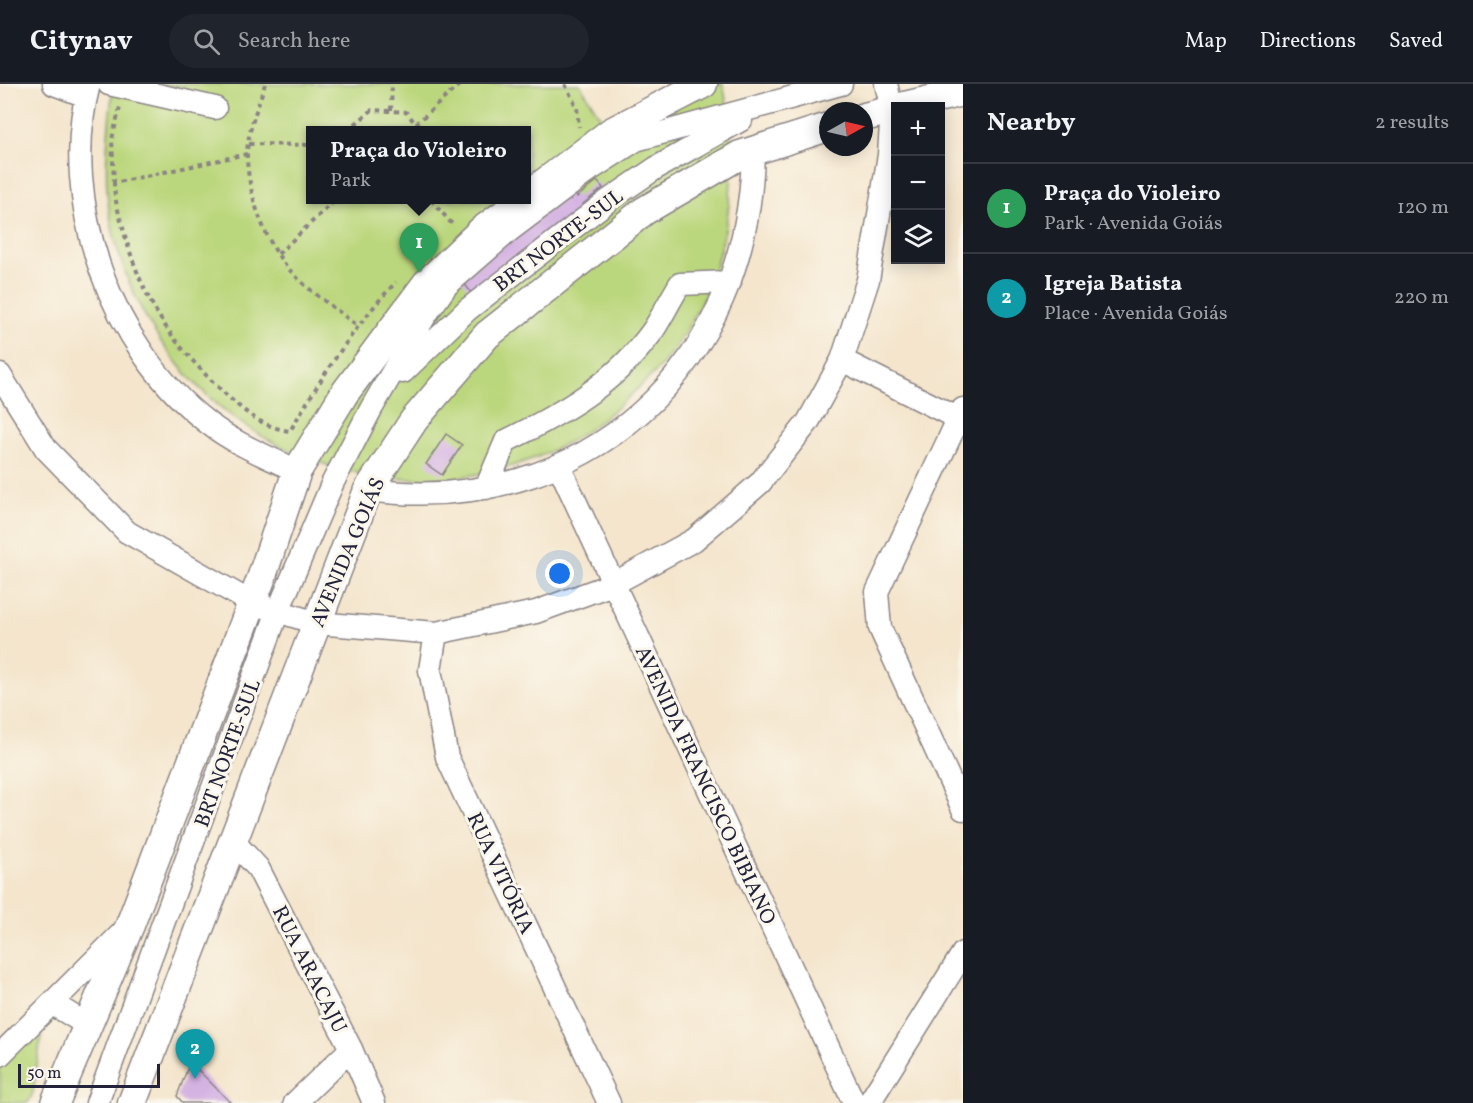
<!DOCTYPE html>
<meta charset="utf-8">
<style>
:root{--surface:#171b24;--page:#20242c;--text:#f1f3f6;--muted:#9ea1a6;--line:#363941;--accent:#d1495b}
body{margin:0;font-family:Vollkorn,serif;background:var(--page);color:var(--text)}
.controls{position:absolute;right:18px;top:18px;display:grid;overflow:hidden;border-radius:0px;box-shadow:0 3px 15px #0003}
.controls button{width:54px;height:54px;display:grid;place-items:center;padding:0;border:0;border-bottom:2px solid var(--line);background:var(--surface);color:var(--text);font:30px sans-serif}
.compass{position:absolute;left:819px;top:18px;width:54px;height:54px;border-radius:50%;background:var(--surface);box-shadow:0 3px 15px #0003;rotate:82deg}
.scale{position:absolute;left:18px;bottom:15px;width:142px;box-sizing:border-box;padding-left:6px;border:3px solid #22223b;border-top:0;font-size:16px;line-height:21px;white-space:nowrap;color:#22223b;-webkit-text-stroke:4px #fbf7ec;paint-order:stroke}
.you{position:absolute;left:560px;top:490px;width:21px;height:21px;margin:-15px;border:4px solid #fff;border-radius:50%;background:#1a73e8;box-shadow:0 0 0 9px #1a73e833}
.badge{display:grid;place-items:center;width:39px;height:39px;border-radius:50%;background:var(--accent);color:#fff;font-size:20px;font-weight:700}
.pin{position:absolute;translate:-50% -50px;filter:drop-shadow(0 2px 3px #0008)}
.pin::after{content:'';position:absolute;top:32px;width:21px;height:18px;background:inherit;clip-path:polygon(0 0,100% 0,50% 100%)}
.popup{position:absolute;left:306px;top:42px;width:225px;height:78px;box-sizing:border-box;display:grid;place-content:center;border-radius:0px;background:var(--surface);filter:drop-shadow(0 2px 4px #0005);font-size:20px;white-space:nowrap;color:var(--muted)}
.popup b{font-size:22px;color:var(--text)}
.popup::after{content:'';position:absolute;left:50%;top:100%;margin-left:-12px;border:12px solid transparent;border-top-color:var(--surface)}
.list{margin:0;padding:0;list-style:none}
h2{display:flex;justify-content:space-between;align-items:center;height:78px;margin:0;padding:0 24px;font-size:26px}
h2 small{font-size:20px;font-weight:400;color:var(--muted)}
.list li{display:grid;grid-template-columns:39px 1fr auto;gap:18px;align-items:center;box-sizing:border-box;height:90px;padding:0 24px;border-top:2px solid var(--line)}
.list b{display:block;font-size:22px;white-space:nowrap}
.list p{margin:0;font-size:20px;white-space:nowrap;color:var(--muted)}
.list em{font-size:20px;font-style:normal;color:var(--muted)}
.icon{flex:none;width:33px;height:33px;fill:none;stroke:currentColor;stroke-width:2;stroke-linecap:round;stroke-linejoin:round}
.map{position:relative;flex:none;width:963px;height:1019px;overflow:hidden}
header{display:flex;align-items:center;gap:36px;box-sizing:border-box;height:84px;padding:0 30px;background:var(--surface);border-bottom:2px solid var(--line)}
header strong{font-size:28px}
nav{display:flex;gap:33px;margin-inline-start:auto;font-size:21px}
.search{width:420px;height:54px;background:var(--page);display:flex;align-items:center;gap:15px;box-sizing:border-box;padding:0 21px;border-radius:33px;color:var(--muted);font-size:22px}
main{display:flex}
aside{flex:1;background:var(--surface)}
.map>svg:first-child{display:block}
.green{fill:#bbd77d;stroke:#6e7c5c;stroke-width:1.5;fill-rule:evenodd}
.building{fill:#d4b2e2}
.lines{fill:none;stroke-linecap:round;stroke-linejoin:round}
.minor-casing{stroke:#8b8484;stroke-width:25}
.major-casing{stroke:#8b8484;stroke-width:31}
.path{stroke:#8b8484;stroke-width:4;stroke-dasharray:4.5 4.5;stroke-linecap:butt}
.minor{stroke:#fff;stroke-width:22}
.major{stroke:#fff;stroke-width:28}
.labels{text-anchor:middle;stroke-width:6;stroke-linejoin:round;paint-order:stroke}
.street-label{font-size:21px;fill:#22223b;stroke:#fbf7ec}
</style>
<header>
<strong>Citynav</strong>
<div class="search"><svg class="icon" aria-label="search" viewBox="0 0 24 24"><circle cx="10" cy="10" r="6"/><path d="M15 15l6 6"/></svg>Search here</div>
<nav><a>Map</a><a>Directions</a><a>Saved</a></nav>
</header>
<main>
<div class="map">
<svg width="963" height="1019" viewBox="0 0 963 1019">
<rect width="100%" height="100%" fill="#fbf7ec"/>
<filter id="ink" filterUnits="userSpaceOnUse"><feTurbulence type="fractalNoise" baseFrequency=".0167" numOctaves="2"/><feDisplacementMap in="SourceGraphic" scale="12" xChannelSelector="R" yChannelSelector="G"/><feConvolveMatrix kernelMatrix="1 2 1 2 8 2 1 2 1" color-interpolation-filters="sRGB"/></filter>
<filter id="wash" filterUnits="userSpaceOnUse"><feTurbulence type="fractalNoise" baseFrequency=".008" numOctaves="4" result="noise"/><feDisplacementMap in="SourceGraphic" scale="24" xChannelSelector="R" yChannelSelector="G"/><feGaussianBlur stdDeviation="1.35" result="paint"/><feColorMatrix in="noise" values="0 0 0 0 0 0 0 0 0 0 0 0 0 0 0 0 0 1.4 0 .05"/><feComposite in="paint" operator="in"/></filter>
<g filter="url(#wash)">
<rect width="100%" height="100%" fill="#f4e5cc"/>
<!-- green -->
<path class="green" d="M 115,0 L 580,0 L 605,41 L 689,0 L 723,0 C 744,96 727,200 664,278 C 656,289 644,298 635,307 C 607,334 577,357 540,372 C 371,440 183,354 123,182 C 105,132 104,92 109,40 C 110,26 111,13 115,0 ZM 311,46 L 527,46 L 527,116 L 311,116 Z
M 44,933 L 33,1009 L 28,1019 L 0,1019 L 0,977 Z"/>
<g id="blocks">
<!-- building -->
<path class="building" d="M 597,97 L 603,104 L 583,120 L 587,124 L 475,214 L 461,195 L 572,107 L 577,113 Z
M 446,350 L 462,361 L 442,391 L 426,380 Z
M 190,978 L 231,1019 L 183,1019 L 177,1012 Z"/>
</g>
</g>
<g filter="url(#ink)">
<use href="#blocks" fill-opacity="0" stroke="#8b8484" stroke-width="1.5"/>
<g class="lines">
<!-- minor casing -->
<g class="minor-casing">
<path id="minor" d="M 54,0 L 86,12
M 89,0 C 58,118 112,266 208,339 C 235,360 266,372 297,387
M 109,0 L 215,24
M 842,276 L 963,337
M 403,288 L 467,226 L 609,116 L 656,84 L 741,36
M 0,291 L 46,365 L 127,448 L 252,519 L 316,539 L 436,549 L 536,528 L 613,500 L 694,456 L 760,399 L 808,338 L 842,276 L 868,196 L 889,71 L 892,25 L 886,0
M 963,325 L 877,508 L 880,544 L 963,725
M 559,382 L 854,1019
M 486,404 L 506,357 C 563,329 614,300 652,248 C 662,233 670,216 680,200 L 730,198
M 368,406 C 586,435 751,282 753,65
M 436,549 L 430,586 L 447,673 L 609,1019
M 234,758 L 258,784 L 351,965 L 374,1019
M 53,920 L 89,942
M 0,971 L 124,847
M 97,1019 L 278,527 L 333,398 L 371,325 L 425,232 L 447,201 L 510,146 L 591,85 L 636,56 L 841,0
M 295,1019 L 351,965
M 869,1019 L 963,869"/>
</g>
<!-- major casing -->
<g class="major-casing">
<path id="major" d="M 904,22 L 963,8
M 864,33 L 896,25
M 527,112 L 611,48 L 703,0
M 55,1019 L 130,841 L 261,495 L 297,387 L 344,310 L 426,200 L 481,147 L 523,116
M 132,1019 L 362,422 L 368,406 L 414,336 L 487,251 L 644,127 L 740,71 L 828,43"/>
</g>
<!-- path -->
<path class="path" d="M 265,0 C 258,22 247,48 247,71 C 247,106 264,156 287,183 C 307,206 333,223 358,242
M 565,0 L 577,24 L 579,43
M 391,26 L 392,0
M 416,40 L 460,0
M 348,46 L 372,26 L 406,28 L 421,46
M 249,60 L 311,61
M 247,70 L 114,99 C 114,116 120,132 124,148 C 143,216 168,254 217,302 C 239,323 259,343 290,347 C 321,294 354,242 396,198
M 114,99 L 112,55 L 120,23
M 431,116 L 452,140
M 278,170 L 335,116"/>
<!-- minor -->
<use href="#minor" class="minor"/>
<!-- major -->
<use href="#major" class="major"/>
</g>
</g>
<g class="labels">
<!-- street labels -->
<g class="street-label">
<text transform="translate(558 156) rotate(-37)" y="7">BRT NORTE-SUL</text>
<text transform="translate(347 468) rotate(-67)" y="7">AVENIDA GOIÁS</text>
<text transform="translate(227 669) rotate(-70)" y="7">BRT NORTE-SUL</text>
<text transform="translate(706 701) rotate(65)" y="7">AVENIDA FRANCISCO BIBIANO</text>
<text transform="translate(501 789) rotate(65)" y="7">RUA VITÓRIA</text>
<text transform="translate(310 885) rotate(63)" y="7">RUA ARACAJU</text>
</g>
</g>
</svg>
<div class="controls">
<button>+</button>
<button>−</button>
<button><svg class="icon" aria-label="layers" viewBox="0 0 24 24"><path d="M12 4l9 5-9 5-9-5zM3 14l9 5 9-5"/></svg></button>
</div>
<svg class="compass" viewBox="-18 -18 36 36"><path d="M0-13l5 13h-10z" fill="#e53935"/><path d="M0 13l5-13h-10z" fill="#9ea1a6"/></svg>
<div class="scale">50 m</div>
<div class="you"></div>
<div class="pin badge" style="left:419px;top:189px;background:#2e9e5b">1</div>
<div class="popup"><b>Praça do Violeiro</b>Park</div>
<div class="pin badge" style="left:195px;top:995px;background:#0f9aa8">2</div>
</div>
<aside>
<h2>Nearby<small>2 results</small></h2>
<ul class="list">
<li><span class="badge" style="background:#2e9e5b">1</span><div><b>Praça do Violeiro</b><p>Park · Avenida Goiás</p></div><em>120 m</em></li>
<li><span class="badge" style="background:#0f9aa8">2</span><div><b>Igreja Batista</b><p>Place · Avenida Goiás</p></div><em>220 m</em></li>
</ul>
</aside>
</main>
